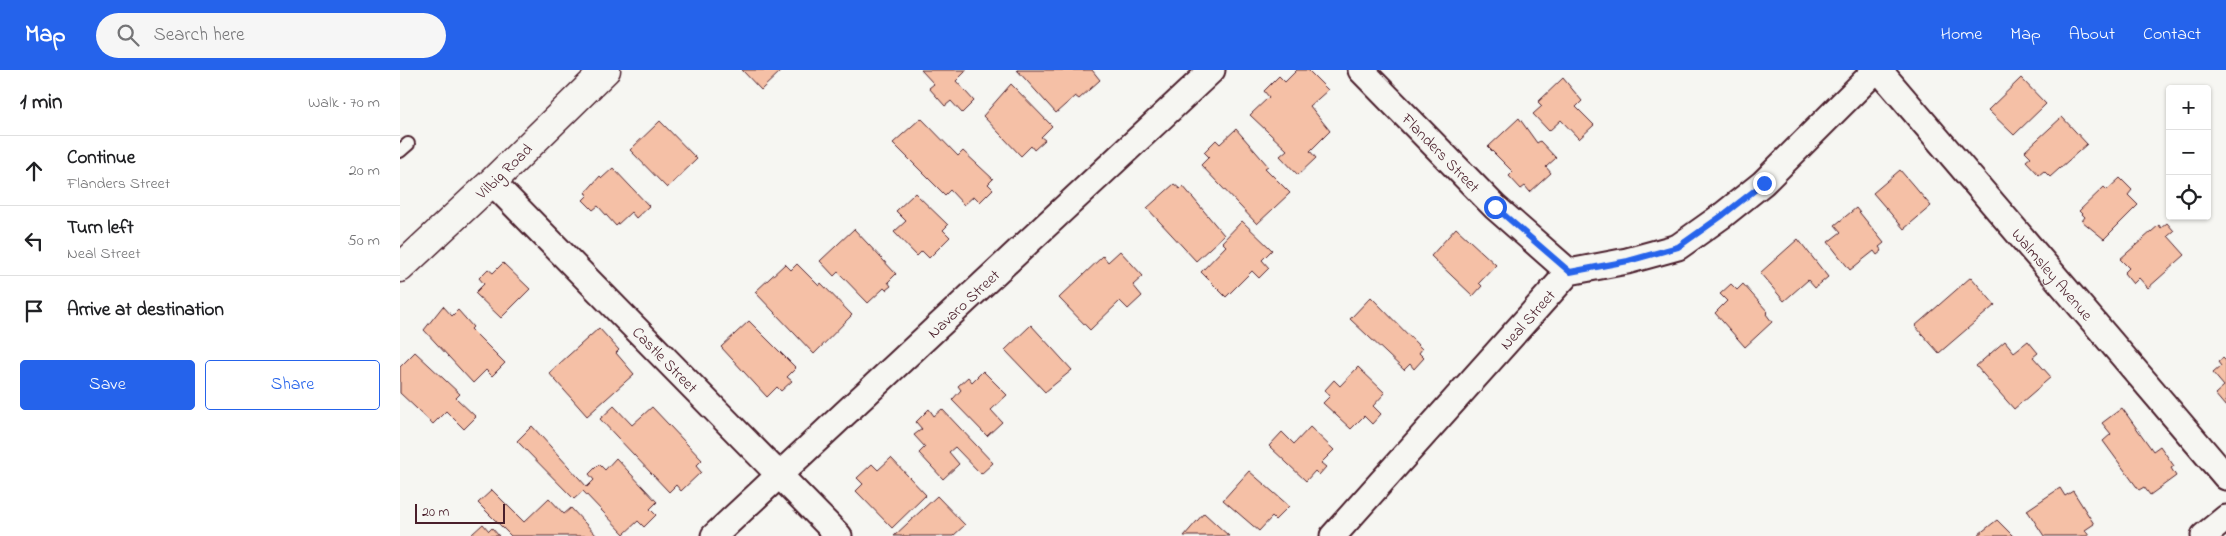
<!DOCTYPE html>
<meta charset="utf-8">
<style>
:root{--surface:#fff;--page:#f6f6f6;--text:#202124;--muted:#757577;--line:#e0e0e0;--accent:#2563eb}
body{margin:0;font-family:"Indie Flower",sans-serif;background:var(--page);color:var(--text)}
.controls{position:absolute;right:15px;top:15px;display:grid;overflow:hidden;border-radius:5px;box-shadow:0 1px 4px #0004}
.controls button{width:45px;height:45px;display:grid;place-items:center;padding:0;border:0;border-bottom:1px solid var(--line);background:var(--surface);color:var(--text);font:25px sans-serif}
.scale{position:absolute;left:15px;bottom:12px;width:90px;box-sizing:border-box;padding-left:5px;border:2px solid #4a1f2b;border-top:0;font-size:14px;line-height:18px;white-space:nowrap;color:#4a1f2b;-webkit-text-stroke:4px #f6f6f2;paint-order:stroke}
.stop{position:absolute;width:15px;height:15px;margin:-11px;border:4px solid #2563eb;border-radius:50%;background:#fff}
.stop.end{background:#2563eb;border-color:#fff;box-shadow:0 1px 5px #0008}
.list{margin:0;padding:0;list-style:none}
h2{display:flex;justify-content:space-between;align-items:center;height:65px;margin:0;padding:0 20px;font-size:21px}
h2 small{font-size:16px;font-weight:400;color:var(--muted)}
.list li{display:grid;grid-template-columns:32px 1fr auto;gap:15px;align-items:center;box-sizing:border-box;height:70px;padding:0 20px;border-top:1px solid var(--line)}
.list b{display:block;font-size:19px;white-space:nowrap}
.list p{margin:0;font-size:16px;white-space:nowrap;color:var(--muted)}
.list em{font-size:16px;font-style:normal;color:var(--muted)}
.actions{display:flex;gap:10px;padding:15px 20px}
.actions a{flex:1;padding:11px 0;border:1px solid var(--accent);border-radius:5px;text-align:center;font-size:18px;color:var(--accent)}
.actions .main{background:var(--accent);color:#fff}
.icon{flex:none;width:28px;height:28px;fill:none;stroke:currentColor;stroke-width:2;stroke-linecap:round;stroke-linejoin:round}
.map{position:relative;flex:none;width:1826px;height:466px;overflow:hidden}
header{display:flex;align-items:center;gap:30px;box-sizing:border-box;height:70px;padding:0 25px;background:var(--accent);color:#fff}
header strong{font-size:24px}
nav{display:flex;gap:28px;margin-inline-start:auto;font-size:18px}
.search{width:350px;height:45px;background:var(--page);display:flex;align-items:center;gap:12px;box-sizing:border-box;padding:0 18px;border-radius:28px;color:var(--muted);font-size:19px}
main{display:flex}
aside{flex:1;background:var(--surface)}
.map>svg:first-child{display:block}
.building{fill:#f5c0a6;stroke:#4a1f2b}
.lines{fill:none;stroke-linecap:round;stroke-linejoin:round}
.service-casing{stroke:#4a1f2b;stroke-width:16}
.minor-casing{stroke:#4a1f2b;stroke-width:29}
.tertiary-casing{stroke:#4a1f2b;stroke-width:31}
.service{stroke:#f6f6f2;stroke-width:12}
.minor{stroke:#f6f6f2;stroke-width:25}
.tertiary{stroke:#f6f6f2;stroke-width:28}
.route{stroke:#2563eb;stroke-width:6}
.labels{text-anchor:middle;stroke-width:5;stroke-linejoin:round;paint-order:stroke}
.street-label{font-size:16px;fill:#4a1f2b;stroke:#f6f6f2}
</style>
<header>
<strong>Map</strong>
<div class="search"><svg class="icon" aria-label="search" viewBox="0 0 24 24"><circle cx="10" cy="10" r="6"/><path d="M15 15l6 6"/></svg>Search here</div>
<nav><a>Home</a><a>Map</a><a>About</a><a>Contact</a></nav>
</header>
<main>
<aside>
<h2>1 min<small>Walk · 70 m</small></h2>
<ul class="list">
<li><svg class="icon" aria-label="ahead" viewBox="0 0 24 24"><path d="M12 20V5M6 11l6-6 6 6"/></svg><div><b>Continue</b><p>Flanders Street</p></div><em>20 m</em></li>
<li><svg class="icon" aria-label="left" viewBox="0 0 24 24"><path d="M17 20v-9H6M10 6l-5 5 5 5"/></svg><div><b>Turn left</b><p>Neal Street</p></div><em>50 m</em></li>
<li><svg class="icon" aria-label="arrive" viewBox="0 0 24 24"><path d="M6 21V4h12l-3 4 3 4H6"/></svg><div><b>Arrive at destination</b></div></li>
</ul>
<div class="actions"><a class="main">Save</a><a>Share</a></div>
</aside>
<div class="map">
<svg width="1826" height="466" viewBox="0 0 1826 466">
<rect width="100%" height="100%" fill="#f6f6f2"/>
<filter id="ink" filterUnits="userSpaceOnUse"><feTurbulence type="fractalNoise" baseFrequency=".02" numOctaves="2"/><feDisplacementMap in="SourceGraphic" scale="10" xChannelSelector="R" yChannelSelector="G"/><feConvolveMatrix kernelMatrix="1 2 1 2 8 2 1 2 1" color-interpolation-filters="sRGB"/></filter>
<g filter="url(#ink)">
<!-- building -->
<path class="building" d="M 342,0 L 382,0 L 361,20 Z
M 521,0 L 567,0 L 556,11 L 574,31 L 562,43 L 551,31 L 545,36 L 529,18 L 534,14 Z
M 617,0 L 692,0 L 700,10 L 679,29 L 675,26 L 656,43 Z
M 897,0 L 908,0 L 928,20 L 910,36 L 930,61 L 910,81 L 916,88 L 898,105 L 880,86 L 887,80 L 850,45 L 869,27 L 864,21 L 879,6 L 885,12 Z
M 1163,8 L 1182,31 L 1176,37 L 1194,55 L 1179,69 L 1161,50 L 1149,61 L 1133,44 L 1142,36 L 1138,32 Z
M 1621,8 L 1646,34 L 1614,65 L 1588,40 Z
M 611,14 L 652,56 L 641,67 L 645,70 L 634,80 L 631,76 L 621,86 L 583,46 Z
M 1662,47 L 1687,74 L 1650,107 L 1644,101 L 1639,105 L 1626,91 L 1631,87 L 1625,81 Z
M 521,48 L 558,86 L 563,81 L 593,109 L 588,114 L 593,119 L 580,132 L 574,126 L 564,135 L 550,120 L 545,125 L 493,73 Z
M 1119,48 L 1137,73 L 1140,71 L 1156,88 L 1146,97 L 1151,103 L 1130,122 L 1125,116 L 1121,119 L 1109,106 L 1113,102 L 1088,77 Z
M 260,51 L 297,89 L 267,118 L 230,80 Z
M 836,59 L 868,96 L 865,98 L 890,123 L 857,154 L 801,95 L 809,87 L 804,82 L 816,70 L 820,74 Z
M 213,98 L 249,136 L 236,148 L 231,142 L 216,156 L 198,136 L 193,140 L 183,130 L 188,125 L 185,123 L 200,106 L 202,108 Z
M 1500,100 L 1531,136 L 1504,159 L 1473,123 Z
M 1720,108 L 1732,120 L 1728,125 L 1738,135 L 1704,169 L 1682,151 L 1685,147 L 1679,141 L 1704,117 L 1707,120 Z
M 774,114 L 780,119 L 783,116 L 824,165 L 796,191 L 747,138 Z
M 515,123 L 548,155 L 543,160 L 550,167 L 529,188 L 522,181 L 517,186 L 494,162 L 506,151 L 496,141 Z
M 1456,138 L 1484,173 L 1479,177 L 1482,181 L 1477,185 L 1474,181 L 1450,200 L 1428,172 L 1441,162 L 1435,155 Z
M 842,151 L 872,180 L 862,190 L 869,198 L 859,208 L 852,201 L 826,227 L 801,202 L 826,176 L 822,172 Z
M 1767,153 L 1774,161 L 1768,166 L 1785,185 L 1748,218 L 1739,208 L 1733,214 L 1724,203 L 1729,198 L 1720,189 L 1759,155 L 1761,158 Z
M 1056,158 L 1096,195 L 1079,213 L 1082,216 L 1073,226 L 1031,186 Z
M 454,159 L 496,204 L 488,212 L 491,216 L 486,220 L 484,218 L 468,233 L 438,202 L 434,206 L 420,191 Z
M 1398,169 L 1428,207 L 1415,218 L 1408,210 L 1384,231 L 1360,203 Z
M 720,181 L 743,206 L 733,215 L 742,226 L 728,239 L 720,231 L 690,260 L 659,228 L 703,186 L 708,192 Z
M 103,193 L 130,219 L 101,248 L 75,223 L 84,214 L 79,208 L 88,199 L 93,203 Z
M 385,194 L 391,200 L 397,194 L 419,216 L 421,213 L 452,245 L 414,284 L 355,222 Z
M 1571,207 L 1595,235 L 1539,283 L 1515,256 Z
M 1331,214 L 1337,220 L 1343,214 L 1368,242 L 1366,244 L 1372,252 L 1345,277 L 1315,243 L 1327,231 L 1320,224 Z
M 971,227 L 1022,279 L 1019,283 L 1024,288 L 1014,299 L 1010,294 L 1004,300 L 950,249 Z
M 43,236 L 52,246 L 58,240 L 73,257 L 71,259 L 105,293 L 92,306 L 86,300 L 73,313 L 24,260 Z
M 349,251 L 396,298 L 387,307 L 392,311 L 381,321 L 377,317 L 367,327 L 321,277 Z
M 631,255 L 672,300 L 645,322 L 605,280 Z
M 199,258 L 219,280 L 216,283 L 234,304 L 187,346 L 149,303 Z
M 1605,271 L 1614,282 L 1628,271 L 1638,283 L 1633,287 L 1651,307 L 1614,339 L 1576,296 Z
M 15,282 L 60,324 L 56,328 L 76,347 L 64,359 L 46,341 L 33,354 L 0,323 L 0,297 Z
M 1823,288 L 1826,291 L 1826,337 L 1815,324 L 1824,316 L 1813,303 L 1821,296 L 1818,292 Z
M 958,297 L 985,323 L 973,336 L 981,344 L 972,354 L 964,346 L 951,359 L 923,333 L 930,326 L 925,320 L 934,310 L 940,316 Z
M 583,301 L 607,325 L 591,340 L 602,352 L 587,366 L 552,330 L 561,320 L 558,316 L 568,307 L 572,312 Z
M 214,336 L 232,355 L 252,337 L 302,390 L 296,396 L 301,402 L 281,421 L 276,415 L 269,422 L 200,349 Z
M 1722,338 L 1753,381 L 1760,376 L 1774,396 L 1771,398 L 1776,406 L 1750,425 L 1744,417 L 1739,420 L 1703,371 L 1711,364 L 1702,353 Z
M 529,339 L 534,346 L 542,339 L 593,393 L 581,404 L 555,377 L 549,382 L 559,394 L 543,409 L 519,383 L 525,377 L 514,365 L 522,359 L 516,352 Z
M 132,356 L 187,417 L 194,410 L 189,404 L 199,394 L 205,400 L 216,388 L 257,432 L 250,439 L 256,445 L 244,457 L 238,451 L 224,464 L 183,421 L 174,429 L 117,371 Z
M 910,357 L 934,380 L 921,393 L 926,397 L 919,405 L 915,401 L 906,411 L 869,376 L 882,362 L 894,374 Z
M 491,388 L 526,425 L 492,458 L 456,421 L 463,414 L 457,408 L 472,394 L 478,400 Z
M 849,401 L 889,436 L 875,450 L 872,447 L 859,461 L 823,430 Z
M 1660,418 L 1665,426 L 1673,421 L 1694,454 L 1685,460 L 1689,466 L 1644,466 L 1627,440 Z
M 92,420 L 124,452 L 149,428 L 164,444 L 171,438 L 197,466 L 111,466 L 78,433 Z
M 537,426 L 565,455 L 553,466 L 494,466 Z
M 804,443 L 829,466 L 784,466 Z
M 1597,450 L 1613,466 L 1581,466 L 1579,464 Z
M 83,454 L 89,461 L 92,458 L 99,466 L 73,466 L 72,464 Z"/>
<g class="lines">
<!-- service casing -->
<g class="service-casing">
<path id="service" d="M 0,81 L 8,74"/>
</g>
<!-- minor casing -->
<g class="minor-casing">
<g id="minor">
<path id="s1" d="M 961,0 L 1095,137 L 1169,202"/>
<path id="s2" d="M 1479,0 L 1826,407"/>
<path id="s3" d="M 92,112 L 439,466"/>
<path id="s4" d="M 314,466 L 812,0"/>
<path id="s5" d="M 933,466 L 1169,202 L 1227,191 L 1278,177 L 1323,145 L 1363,113 L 1476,0"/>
<path d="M 1804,466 L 1826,448"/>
</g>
</g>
<!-- tertiary casing -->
<g class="tertiary-casing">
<g id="tertiary">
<path id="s6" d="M 0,198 L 92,112 L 206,0"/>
</g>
</g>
<!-- service -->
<use href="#service" class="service"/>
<!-- minor -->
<use href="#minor" class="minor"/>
<!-- tertiary -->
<use href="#tertiary" class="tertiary"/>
</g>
</g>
<g class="lines" filter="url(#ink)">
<!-- route -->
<path class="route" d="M 1095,137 L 1170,202 L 1228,191 L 1278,177 L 1323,145 L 1364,113"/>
</g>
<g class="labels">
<!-- street labels -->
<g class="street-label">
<text dy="6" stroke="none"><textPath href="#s1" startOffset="115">Flanders Street</textPath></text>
<text dy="6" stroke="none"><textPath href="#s6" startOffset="142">Vilbig Road</textPath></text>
<text dy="6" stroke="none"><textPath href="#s2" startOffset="268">Walmsley Avenue</textPath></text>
<text dy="6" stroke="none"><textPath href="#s4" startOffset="341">Navaro Street</textPath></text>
<text dy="6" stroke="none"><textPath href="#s5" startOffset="291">Neal Street</textPath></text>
<text dy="6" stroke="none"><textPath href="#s3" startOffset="248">Castle Street</textPath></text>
</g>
</g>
</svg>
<div class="controls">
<button>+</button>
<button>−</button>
<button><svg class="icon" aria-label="locate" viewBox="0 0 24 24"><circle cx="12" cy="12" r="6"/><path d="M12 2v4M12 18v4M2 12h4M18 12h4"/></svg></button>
</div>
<div class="scale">20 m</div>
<div class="stop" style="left:1095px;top:137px"></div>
<div class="stop end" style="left:1364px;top:113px"></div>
</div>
</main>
